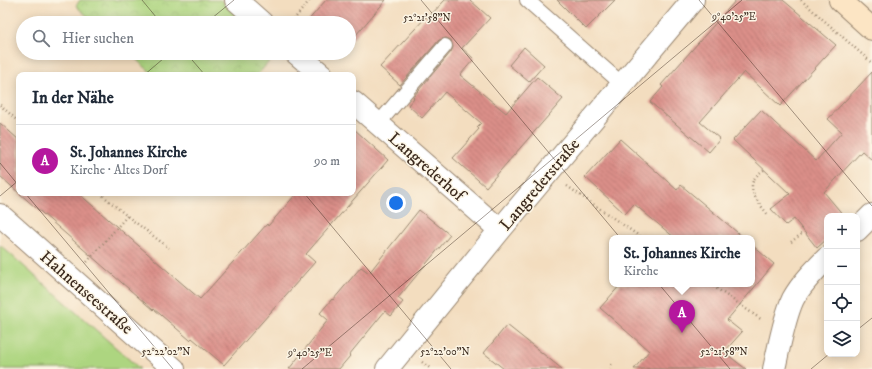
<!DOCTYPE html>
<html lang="de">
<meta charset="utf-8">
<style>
:root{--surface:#fff;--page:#f2f2f3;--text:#1f2937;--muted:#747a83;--line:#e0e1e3;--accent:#b5179e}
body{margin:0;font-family:"IM FELL DW Pica",serif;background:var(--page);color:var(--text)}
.controls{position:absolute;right:12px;bottom:12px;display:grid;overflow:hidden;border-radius:8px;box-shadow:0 2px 10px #0003}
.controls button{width:36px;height:36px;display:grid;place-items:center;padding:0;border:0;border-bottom:1px solid var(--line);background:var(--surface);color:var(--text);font:20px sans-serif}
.you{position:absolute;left:396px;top:203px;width:14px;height:14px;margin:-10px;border:3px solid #fff;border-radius:50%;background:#1a73e8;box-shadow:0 0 0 6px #1a73e833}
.badge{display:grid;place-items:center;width:26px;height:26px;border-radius:50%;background:var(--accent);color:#fff;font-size:13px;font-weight:700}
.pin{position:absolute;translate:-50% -33px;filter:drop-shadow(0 1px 2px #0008)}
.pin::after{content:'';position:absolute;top:21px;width:14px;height:12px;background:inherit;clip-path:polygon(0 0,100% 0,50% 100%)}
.popup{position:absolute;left:609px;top:235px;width:146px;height:52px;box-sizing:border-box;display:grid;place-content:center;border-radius:8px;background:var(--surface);filter:drop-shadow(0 1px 3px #0005);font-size:13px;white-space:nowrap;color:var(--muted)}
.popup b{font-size:15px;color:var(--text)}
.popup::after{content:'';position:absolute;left:50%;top:100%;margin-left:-8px;border:8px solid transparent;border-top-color:var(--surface)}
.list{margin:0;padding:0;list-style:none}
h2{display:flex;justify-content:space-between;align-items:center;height:52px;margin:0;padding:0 16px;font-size:17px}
h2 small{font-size:13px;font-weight:400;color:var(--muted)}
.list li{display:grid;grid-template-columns:26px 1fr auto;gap:12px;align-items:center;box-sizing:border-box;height:72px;padding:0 16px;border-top:1px solid var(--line)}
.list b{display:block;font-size:15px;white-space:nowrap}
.list p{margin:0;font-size:13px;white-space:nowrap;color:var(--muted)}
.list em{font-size:13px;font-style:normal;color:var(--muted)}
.icon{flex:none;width:22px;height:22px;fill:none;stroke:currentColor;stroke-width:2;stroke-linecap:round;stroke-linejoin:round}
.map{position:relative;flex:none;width:872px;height:369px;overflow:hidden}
.search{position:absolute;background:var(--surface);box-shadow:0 2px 10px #0003;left:16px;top:16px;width:340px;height:44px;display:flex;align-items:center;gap:10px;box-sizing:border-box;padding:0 14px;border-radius:22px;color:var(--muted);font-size:15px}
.panel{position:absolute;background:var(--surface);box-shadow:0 2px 10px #0003;left:16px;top:72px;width:340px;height:124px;border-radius:8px}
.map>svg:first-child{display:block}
.green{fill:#add580;stroke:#74804f}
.park{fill:url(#park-crowns);stroke:#74804f}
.building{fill:url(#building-back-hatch)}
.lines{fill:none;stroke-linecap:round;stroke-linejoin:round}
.lane-casing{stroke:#97846e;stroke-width:16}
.street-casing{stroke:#97846e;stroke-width:24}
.secondary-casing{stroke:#97846e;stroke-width:24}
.path{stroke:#97846e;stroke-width:2.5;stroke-dasharray:1 3;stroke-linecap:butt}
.lane{stroke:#fff;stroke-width:14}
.street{stroke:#fff;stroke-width:22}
.secondary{stroke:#fce5c4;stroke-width:22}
.ticks{fill:none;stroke:#3b2a1e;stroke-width:1;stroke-opacity:0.45}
.labels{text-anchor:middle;stroke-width:3;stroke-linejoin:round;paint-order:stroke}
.street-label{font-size:17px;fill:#3b2a1e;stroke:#fcf5e5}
.ticks-label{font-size:10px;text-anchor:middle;fill:#3b2a1e;stroke:#fcf5e5;stroke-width:3;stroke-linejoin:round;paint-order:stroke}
</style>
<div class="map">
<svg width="872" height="369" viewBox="0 0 872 369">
<defs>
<pattern id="park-crowns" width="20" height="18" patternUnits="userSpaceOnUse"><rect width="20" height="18" fill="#add580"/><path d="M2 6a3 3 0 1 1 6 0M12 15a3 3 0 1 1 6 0" fill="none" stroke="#96b76e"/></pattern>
<pattern id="building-back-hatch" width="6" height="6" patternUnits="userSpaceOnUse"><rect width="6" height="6" fill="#db8f89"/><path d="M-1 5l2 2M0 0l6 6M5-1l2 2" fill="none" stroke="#b3756f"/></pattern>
</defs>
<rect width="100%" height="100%" fill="#fcf5e5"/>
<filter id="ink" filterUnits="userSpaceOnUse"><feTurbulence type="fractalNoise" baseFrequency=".025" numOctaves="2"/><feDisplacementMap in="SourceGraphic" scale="8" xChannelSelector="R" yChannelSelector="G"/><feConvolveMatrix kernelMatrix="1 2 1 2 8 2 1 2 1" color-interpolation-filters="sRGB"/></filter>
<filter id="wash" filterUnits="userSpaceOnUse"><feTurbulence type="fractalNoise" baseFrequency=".012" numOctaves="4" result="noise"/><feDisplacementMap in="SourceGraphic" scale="16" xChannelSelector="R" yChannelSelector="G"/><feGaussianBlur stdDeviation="0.9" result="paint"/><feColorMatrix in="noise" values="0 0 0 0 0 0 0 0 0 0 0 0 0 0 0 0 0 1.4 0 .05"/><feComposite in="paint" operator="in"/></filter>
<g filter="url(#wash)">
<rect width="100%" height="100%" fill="#f3ddbf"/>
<!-- green -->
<path class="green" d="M 0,245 L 140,369 L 0,369 Z"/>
<!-- park -->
<path class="park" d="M 80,0 L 221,0 L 247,23 L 95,23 L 76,6 Z
M 129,53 L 277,53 L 257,75 L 154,75 Z"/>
<g id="blocks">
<!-- building -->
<path class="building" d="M 326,0 L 386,0 L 349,43 L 349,23 L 306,23 Z
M 445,0 L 470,0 L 490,18 L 462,48 L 474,59 L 460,75 L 506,113 L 537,77 L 563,99 L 486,187 L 453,158 L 479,129 L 477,127 L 481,123 L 445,92 L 422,118 L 408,105 L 414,98 L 413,97 L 451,52 L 453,47 L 451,40 L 446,38 L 439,40 L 400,85 L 380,67 L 426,17 L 428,18 Z
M 557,0 L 615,0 L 586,29 Z
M 736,0 L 783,0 L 836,45 L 780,106 L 744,72 L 700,122 L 720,139 L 709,152 L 650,102 L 663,87 L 661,85 Z
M 524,47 L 544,65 L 529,82 L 509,65 Z
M 872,72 L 872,160 L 862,151 L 824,192 L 844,216 L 827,216 L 827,239 L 817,248 L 794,219 L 786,225 L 771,209 L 790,194 L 733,140 L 761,110 L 816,161 L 842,132 L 828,119 Z
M 0,123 L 19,140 L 19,193 L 0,176 Z
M 353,128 L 388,160 L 306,254 L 315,262 L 224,365 L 192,338 L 190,340 L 154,309 L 153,310 L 19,193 L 78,193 L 200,299 L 267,224 L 268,226 L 297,193 L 353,193 Z
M 620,139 L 677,190 L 681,185 L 744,238 L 675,238 L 634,204 L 625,214 L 585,177 Z
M 419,210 L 450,235 L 398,298 L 403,302 L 391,316 L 385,311 L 349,355 L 350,356 L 339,369 L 289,369 L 328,320 L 320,313 L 332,299 L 333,300 L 361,267 L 369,273 Z
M 752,245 L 774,264 L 727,320 L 742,332 L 724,352 L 746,369 L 634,369 L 649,351 L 600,308 L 621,284 L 752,284 Z
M 507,325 L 562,369 L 504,369 L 484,353 Z"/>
</g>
</g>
<g filter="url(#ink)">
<use href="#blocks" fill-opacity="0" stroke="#97846e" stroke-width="1"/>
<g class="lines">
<!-- lane casing -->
<g class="lane-casing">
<path id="lane" d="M 527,0 L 622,84
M 378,124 L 445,46"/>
</g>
<!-- street casing -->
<g class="street-casing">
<path id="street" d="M 236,0 L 262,23
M 296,53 L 322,75
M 353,102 L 500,230
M 0,215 L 174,369
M 857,230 L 872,215
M 387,369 L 500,230 L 693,0
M 774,369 C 779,348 784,318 793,299 C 801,284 815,270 827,258"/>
</g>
<!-- secondary casing -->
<g class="secondary-casing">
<path id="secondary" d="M 840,0 L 872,29"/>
</g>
<!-- path -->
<path class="path" d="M 801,0 L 872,63
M 291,23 L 310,0
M 0,105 L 19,122
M 764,170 C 741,184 756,199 768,215
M 567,186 L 642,238
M 100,193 L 127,216 L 169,248
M 791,242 L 804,232
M 87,262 L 127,216
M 710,284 L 762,320
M 422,362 L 431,369
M 610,369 L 612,362"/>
<!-- lane -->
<use href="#lane" class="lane"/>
<!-- street -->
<use href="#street" class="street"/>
<!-- secondary -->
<use href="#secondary" class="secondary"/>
</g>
</g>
<!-- ticks -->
<path class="ticks" d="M 142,0 L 161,23M 421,0 L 730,369M 699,0 L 872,206M 206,23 L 234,0M 186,53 L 205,75M 144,75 L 170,53M 0,163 L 19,186M 25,193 L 173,369M 304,193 L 451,369M 0,196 L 19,180M 857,330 L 872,318M 302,369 L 742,0M 811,369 L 829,354"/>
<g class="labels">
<!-- street labels -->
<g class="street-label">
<text transform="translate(427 166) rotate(41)" y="6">Langrederhof</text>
<text transform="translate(539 184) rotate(-50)" y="6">Langrederstraße</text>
<text transform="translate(87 292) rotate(41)" y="6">Hahnenseestraße</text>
</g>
</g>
<g class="ticks-label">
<text x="734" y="20">9°40'25"E</text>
<text x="427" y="21">52°21'58"N</text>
<text x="166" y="355">52°22'02"N</text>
<text x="445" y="355">52°22'00"N</text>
<text x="724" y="355">52°21'58"N</text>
<text x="310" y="356">9°40'25"E</text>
</g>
</svg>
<div class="controls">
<button>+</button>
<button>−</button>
<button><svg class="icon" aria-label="locate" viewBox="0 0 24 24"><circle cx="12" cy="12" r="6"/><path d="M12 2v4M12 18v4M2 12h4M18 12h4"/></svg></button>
<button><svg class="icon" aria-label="layers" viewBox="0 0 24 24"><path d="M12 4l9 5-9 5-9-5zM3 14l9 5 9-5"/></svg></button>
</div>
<div class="you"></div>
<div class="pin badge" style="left:682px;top:333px">A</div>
<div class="popup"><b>St. Johannes Kirche</b>Kirche</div>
<div class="search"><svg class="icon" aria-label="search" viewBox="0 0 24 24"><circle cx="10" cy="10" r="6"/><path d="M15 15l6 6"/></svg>Hier suchen</div>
<section class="panel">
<h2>In der Nähe<small></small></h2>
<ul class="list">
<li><span class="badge">A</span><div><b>St. Johannes Kirche</b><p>Kirche · Altes Dorf</p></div><em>90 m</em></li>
</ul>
</section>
</div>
